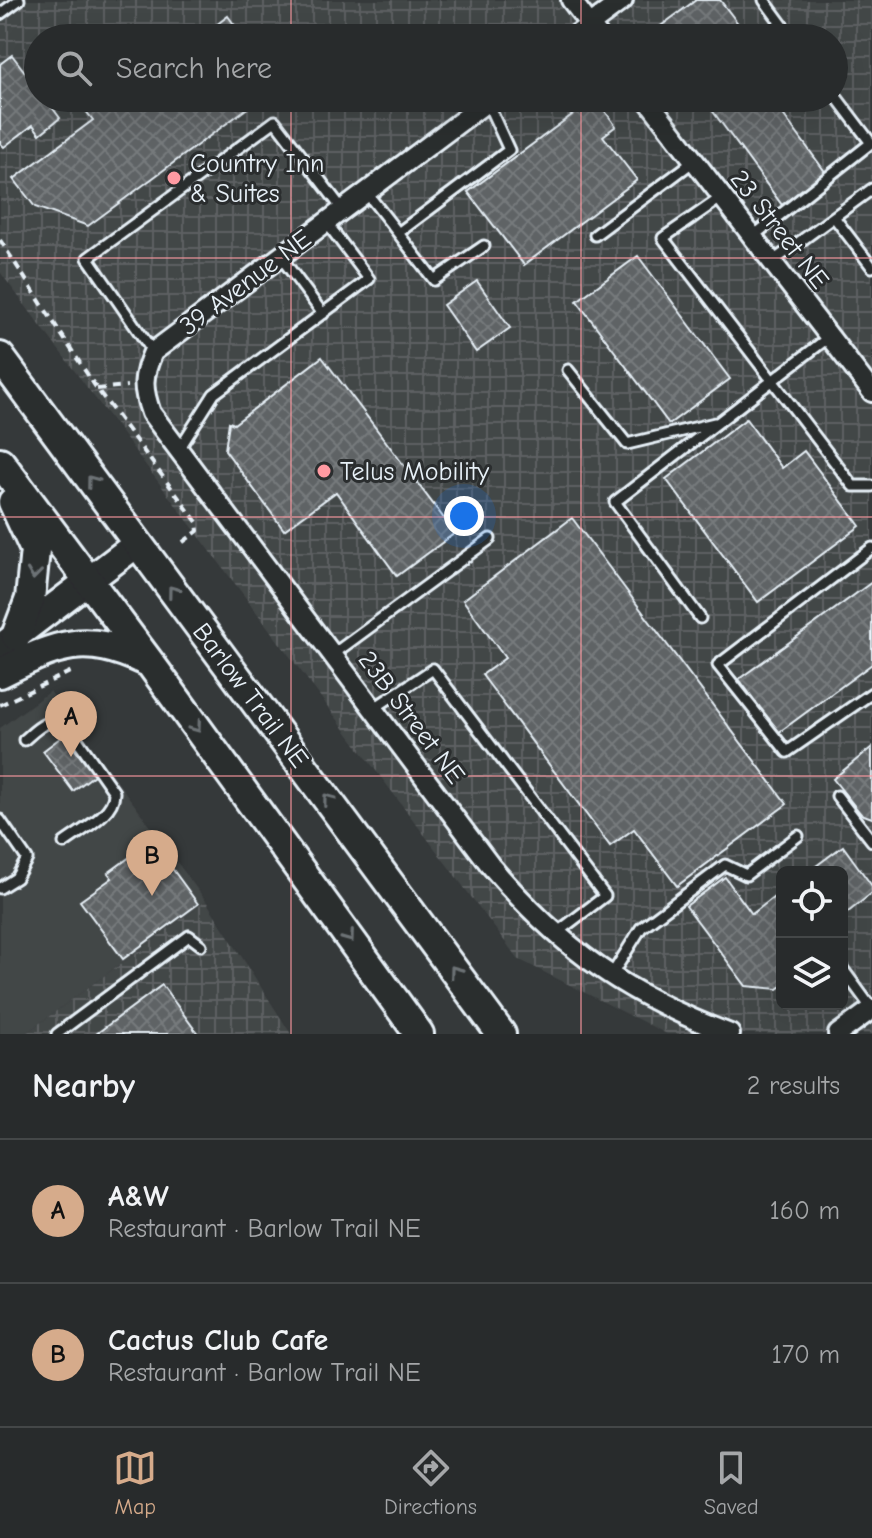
<!DOCTYPE html>
<meta charset="utf-8">
<style>
:root{--surface:#282b2c;--page:#303334;--text:#f1f3f6;--muted:#a5a7a9;--line:#444748;--accent:#d6ab8b}
body{margin:0;font-family:"Comic Neue",sans-serif;background:var(--page);color:var(--text)}
.controls{position:absolute;right:24px;bottom:24px;display:grid;overflow:hidden;border-radius:12px;box-shadow:0 8px 32px #0002}
.controls button{width:72px;height:72px;display:grid;place-items:center;padding:0;border:0;border-bottom:2px solid var(--line);background:var(--surface);color:var(--text);font:40px sans-serif}
.you{position:absolute;left:464px;top:516px;width:28px;height:28px;margin:-20px;border:6px solid #fff;border-radius:50%;background:#1a73e8;box-shadow:0 0 0 12px #1a73e833}
.badge{display:grid;place-items:center;width:52px;height:52px;border-radius:50%;background:var(--accent);color:#111;font-size:26px;font-weight:700}
.pin{position:absolute;translate:-50% -66px;filter:drop-shadow(0 2px 4px #0008)}
.pin::after{content:'';position:absolute;top:42px;width:28px;height:24px;background:inherit;clip-path:polygon(0 0,100% 0,50% 100%)}
.list{margin:0;padding:0;list-style:none}
h2{display:flex;justify-content:space-between;align-items:center;height:104px;margin:0;padding:0 32px;font-size:34px}
h2 small{font-size:26px;font-weight:400;color:var(--muted)}
.list li{display:grid;grid-template-columns:52px 1fr auto;gap:24px;align-items:center;box-sizing:border-box;height:144px;padding:0 32px;border-top:2px solid var(--line)}
.list b{display:block;font-size:30px;white-space:nowrap}
.list p{margin:0;font-size:26px;white-space:nowrap;color:var(--muted)}
.list em{font-size:26px;font-style:normal;color:var(--muted)}
.icon{flex:none;width:44px;height:44px;fill:none;stroke:currentColor;stroke-width:2;stroke-linecap:round;stroke-linejoin:round}
.map{position:relative;flex:none;width:872px;height:1034px;overflow:hidden}
.search{position:absolute;background:var(--surface);box-shadow:0 8px 32px #0002;left:24px;right:24px;top:24px;height:88px;display:flex;align-items:center;gap:20px;box-sizing:border-box;padding:0 28px;border-radius:44px;color:var(--muted);font-size:30px}
.sheet{height:392px;background:var(--surface)}
nav{display:flex;justify-content:space-around;align-items:center;box-sizing:border-box;height:112px;border-top:2px solid var(--line);background:var(--surface);font-size:22px;color:var(--muted)}
nav a{display:grid;justify-items:center;gap:4px}
nav .on{color:var(--accent)}
.map>svg:first-child{display:block}
.built{fill:#424647}
.industrial{fill:url(#industrial-grid);fill-rule:evenodd}
.building{fill:url(#building-cross-hatch);stroke:#e8f1f8;stroke-width:2}
.lines{fill:none;stroke-linecap:round;stroke-linejoin:round}
.lane-casing{stroke:#e8f1f8;stroke-width:15}
.street-casing{stroke:#e8f1f8;stroke-width:24}
.secondary-casing{stroke:#e8f1f8;stroke-width:32}
.primary-casing{stroke:#e8f1f8;stroke-width:34}
.path{stroke:#e8f1f8;stroke-width:4;stroke-dasharray:8 6;stroke-linecap:butt}
.lane{stroke:#2a2d2e;stroke-width:9}
.street{stroke:#2a2d2e;stroke-width:18}
.secondary{stroke:#2a2d2e;stroke-width:26}
.primary{stroke:#2a2d2e;stroke-width:28}
.oneway{stroke:#6c7275}
.grid{fill:none;stroke:#ff9aa2;stroke-width:2;stroke-opacity:0.55}
.poi-dot{fill:#ff9aa2;stroke:#2a2d2e;stroke-width:3}
.labels{text-anchor:middle;stroke-width:6;stroke-linejoin:round;paint-order:stroke}
.poi-label{font-size:26px;fill:#e8f1f8;stroke:#2a2d2e;text-anchor:start}
.street-label{font-size:26px;fill:#e8f1f8;stroke:#2a2d2e}
</style>
<div class="map">
<svg width="872" height="1034" viewBox="0 0 872 1034">
<defs>
<pattern id="industrial-grid" width="8" height="8" patternUnits="userSpaceOnUse" patternTransform="scale(2)"><rect width="8" height="8" fill="#424647"/><path d="M0 4h8M4 0v8" fill="none" stroke="#5d6162"/></pattern>
<pattern id="building-cross-hatch" width="8" height="8" patternUnits="userSpaceOnUse" patternTransform="scale(2)"><rect width="8" height="8" fill="#5f6365"/><path d="M0 0l8 8M0 8l8-8" fill="none" stroke="#767a7c"/></pattern>
</defs>
<rect width="100%" height="100%" fill="#35393a"/>
<filter id="ink" filterUnits="userSpaceOnUse"><feTurbulence type="fractalNoise" baseFrequency=".0125" numOctaves="2"/><feDisplacementMap in="SourceGraphic" scale="16" xChannelSelector="R" yChannelSelector="G"/><feConvolveMatrix kernelMatrix="1 2 1 2 8 2 1 2 1" color-interpolation-filters="sRGB"/></filter>
<g filter="url(#ink)">
<!-- built -->
<path class="built" d="M 50,691 L 206,901 L 25,1034 L 0,1034 L 0,728 Z"/>
<!-- industrial -->
<path class="industrial" d="M 0,0 L 872,0 L 872,1034 L 667,1034 L 518,959 L 0,272 ZM 38,38 L 834,38 L 834,98 L 38,98 ZM 782,872 L 842,872 L 842,1004 L 782,1004 Z
M 206,901 L 291,1034 L 25,1034 Z"/>
<!-- building -->
<path class="building" d="M 696,0 L 720,0 L 749,38 L 659,38 L 654,31 Z
M 228,16 L 244,38 L 199,38 Z
M 12,55 L 38,89 L 38,98 L 45,98 L 60,118 L 40,134 L 33,125 L 4,147 L 0,143 L 0,64 Z
M 102,98 L 261,98 L 88,226 L 35,207 L 14,179 L 93,120 L 85,110 Z
M 595,98 L 616,126 L 603,136 L 637,180 L 524,265 L 468,192 Z
M 703,98 L 771,98 L 826,173 L 782,205 Z
M 638,256 L 730,379 L 669,424 L 577,301 Z
M 477,281 L 510,328 L 476,352 L 443,305 Z
M 322,357 L 455,533 L 397,576 L 336,492 L 284,530 L 225,450 L 229,422 L 234,424 Z
M 746,419 L 782,468 L 804,451 L 860,526 L 758,602 L 666,479 Z
M 572,518 L 787,804 L 677,886 L 634,829 L 610,846 L 482,675 L 505,658 L 463,600 Z
M 872,582 L 872,664 L 778,733 L 739,679 Z
M 64,735 L 94,775 L 73,791 L 43,751 Z
M 872,747 L 872,818 L 861,814 L 833,779 Z
M 152,841 L 198,904 L 123,959 L 80,901 L 112,878 L 108,873 Z
M 843,846 L 872,886 L 872,893 L 842,917 L 842,872 L 808,872 Z
M 725,877 L 752,914 L 782,891 L 782,986 L 778,989 L 746,986 L 686,906 Z
M 162,985 L 198,1034 L 96,1034 Z"/>
<g class="lines">
<!-- lane casing -->
<g class="lane-casing">
<path id="lane" d="M 764,0 L 792,38
M 0,14 L 19,0
M 366,192 L 398,233 L 509,150 L 487,102
M 722,197 L 663,238 L 853,486 L 872,486
M 834,217 L 872,267
M 398,233 L 434,280 L 484,246
M 595,235 L 694,161
M 752,237 L 871,143 L 834,94
M 280,256 L 323,314
M 772,262 L 872,189
M 153,352 L 88,258 L 275,121 L 343,210
M 568,370 L 627,444 L 715,423
M 179,449 L 214,394 L 369,279 L 326,222
M 872,548 L 718,665 L 787,752 L 872,693
M 700,618 L 615,502 L 829,337
M 332,655 L 490,539
M 373,709 L 433,669 L 605,896 L 555,934
M 24,740 C 37,729 46,718 65,722 L 114,792 C 115,814 81,830 64,843
M 837,796 L 872,841
M 0,820 L 27,859 L 16,878 L 0,888
M 842,968 L 872,1009
M 611,976 L 641,928 L 725,865 L 746,875 L 798,836
M 57,1034 L 189,936 L 201,945"/>
</g>
<!-- street casing -->
<g class="street-casing">
<path id="street" d="M 571,0 L 600,38
M 572,38 L 623,0
M 492,98 L 153,352 C 142,377 142,388 151,413 L 490,865 C 562,950 627,995 730,1034
M 646,98 L 872,392
M 838,1034 L 872,1009"/>
</g>
<!-- secondary casing -->
<g class="secondary-casing">
<path id="secondary" d="M 0,648 L 138,543"/>
</g>
<!-- primary casing -->
<g class="primary-casing">
<path id="primary" d="M 0,357 L 501,1034
M 0,462 L 150,663 L 419,1034
M 13,502 L 35,550 L 30,599 L 16,636
M 0,673 C 58,644 85,632 146,661"/>
</g>
<!-- path -->
<path class="path" d="M 0,240 L 97,389 L 197,522 L 198,531 L 179,545
M 97,389 L 127,386
M 0,705 L 74,670"/>
<!-- lane -->
<use href="#lane" class="lane"/>
<!-- street -->
<use href="#street" class="street"/>
<!-- secondary -->
<use href="#secondary" class="secondary"/>
<!-- primary -->
<use href="#primary" class="primary"/>
</g>
<!-- one-way arrows -->
<defs><path id="oneway-chevron" d="M-2-3.5L2.5 0L-2 3.5" fill="none" stroke-width="1.6" stroke-linecap="round" stroke-linejoin="round" transform="scale(2)"/></defs>
<g class="oneway">
<use href="#oneway-chevron" transform="translate(92 481) rotate(-127)"/>
<use href="#oneway-chevron" transform="translate(34 574) rotate(97)"/>
<use href="#oneway-chevron" transform="translate(173 591) rotate(-127)"/>
<use href="#oneway-chevron" transform="translate(196 727) rotate(54)"/>
<use href="#oneway-chevron" transform="translate(328 799) rotate(-127)"/>
<use href="#oneway-chevron" transform="translate(349 937) rotate(54)"/>
<use href="#oneway-chevron" transform="translate(455 971) rotate(-126)"/>
</g>
</g>
<!-- grid -->
<path class="grid" d="M 291,0 L 291,38M 581,0 L 581,38M 291,98 L 291,1034M 581,98 L 581,1034M 0,258 L 872,258M 0,517 L 872,517M 0,776 L 872,776"/>
<!-- markers -->
<g class="poi-dot">
<circle cx="174" cy="178" r="8"/>
<circle cx="324" cy="471" r="8"/>
</g>
<g class="labels">
<!-- poi labels -->
<g class="poi-label">
<text x="190" y="172">Country Inn<tspan x="190" dy="30">&amp; Suites</tspan></text>
<text x="340" y="480">Telus Mobility</text>
</g>
<!-- street labels -->
<g class="street-label">
<text transform="translate(780 229) rotate(52)" y="9">23 Street NE</text>
<text transform="translate(245 282) rotate(-37)" y="9">39 Avenue NE</text>
<text transform="translate(251 695) rotate(53)" y="9">Barlow Trail NE</text>
<text transform="translate(412 717) rotate(53)" y="9">23B Street NE</text>
</g>
</g>
</svg>
<div class="controls">
<button><svg class="icon" aria-label="locate" viewBox="0 0 24 24"><circle cx="12" cy="12" r="6"/><path d="M12 2v4M12 18v4M2 12h4M18 12h4"/></svg></button>
<button><svg class="icon" aria-label="layers" viewBox="0 0 24 24"><path d="M12 4l9 5-9 5-9-5zM3 14l9 5 9-5"/></svg></button>
</div>
<div class="you"></div>
<div class="pin badge" style="left:71px;top:757px">A</div>
<div class="pin badge" style="left:152px;top:896px">B</div>
<div class="search"><svg class="icon" aria-label="search" viewBox="0 0 24 24"><circle cx="10" cy="10" r="6"/><path d="M15 15l6 6"/></svg>Search here</div>
</div>
<section class="sheet">
<h2>Nearby<small>2 results</small></h2>
<ul class="list">
<li><span class="badge">A</span><div><b>A&amp;W</b><p>Restaurant · Barlow Trail NE</p></div><em>160 m</em></li>
<li><span class="badge">B</span><div><b>Cactus Club Cafe</b><p>Restaurant · Barlow Trail NE</p></div><em>170 m</em></li>
</ul>
</section>
<nav>
<a class="on"><svg class="icon" aria-label="map" viewBox="0 0 24 24"><path d="M3 6l6-2 6 2 6-2v14l-6 2-6-2-6 2zM9 4v14M15 6v14"/></svg>Map</a>
<a><svg class="icon" aria-label="directions" viewBox="0 0 24 24"><path d="M12 3l9 9-9 9-9-9zM9 14v-3h6M13 9l2 2-2 2"/></svg>Directions</a>
<a><svg class="icon" aria-label="saved" viewBox="0 0 24 24"><path d="M7 4h10v16l-5-4-5 4z"/></svg>Saved</a>
</nav>
